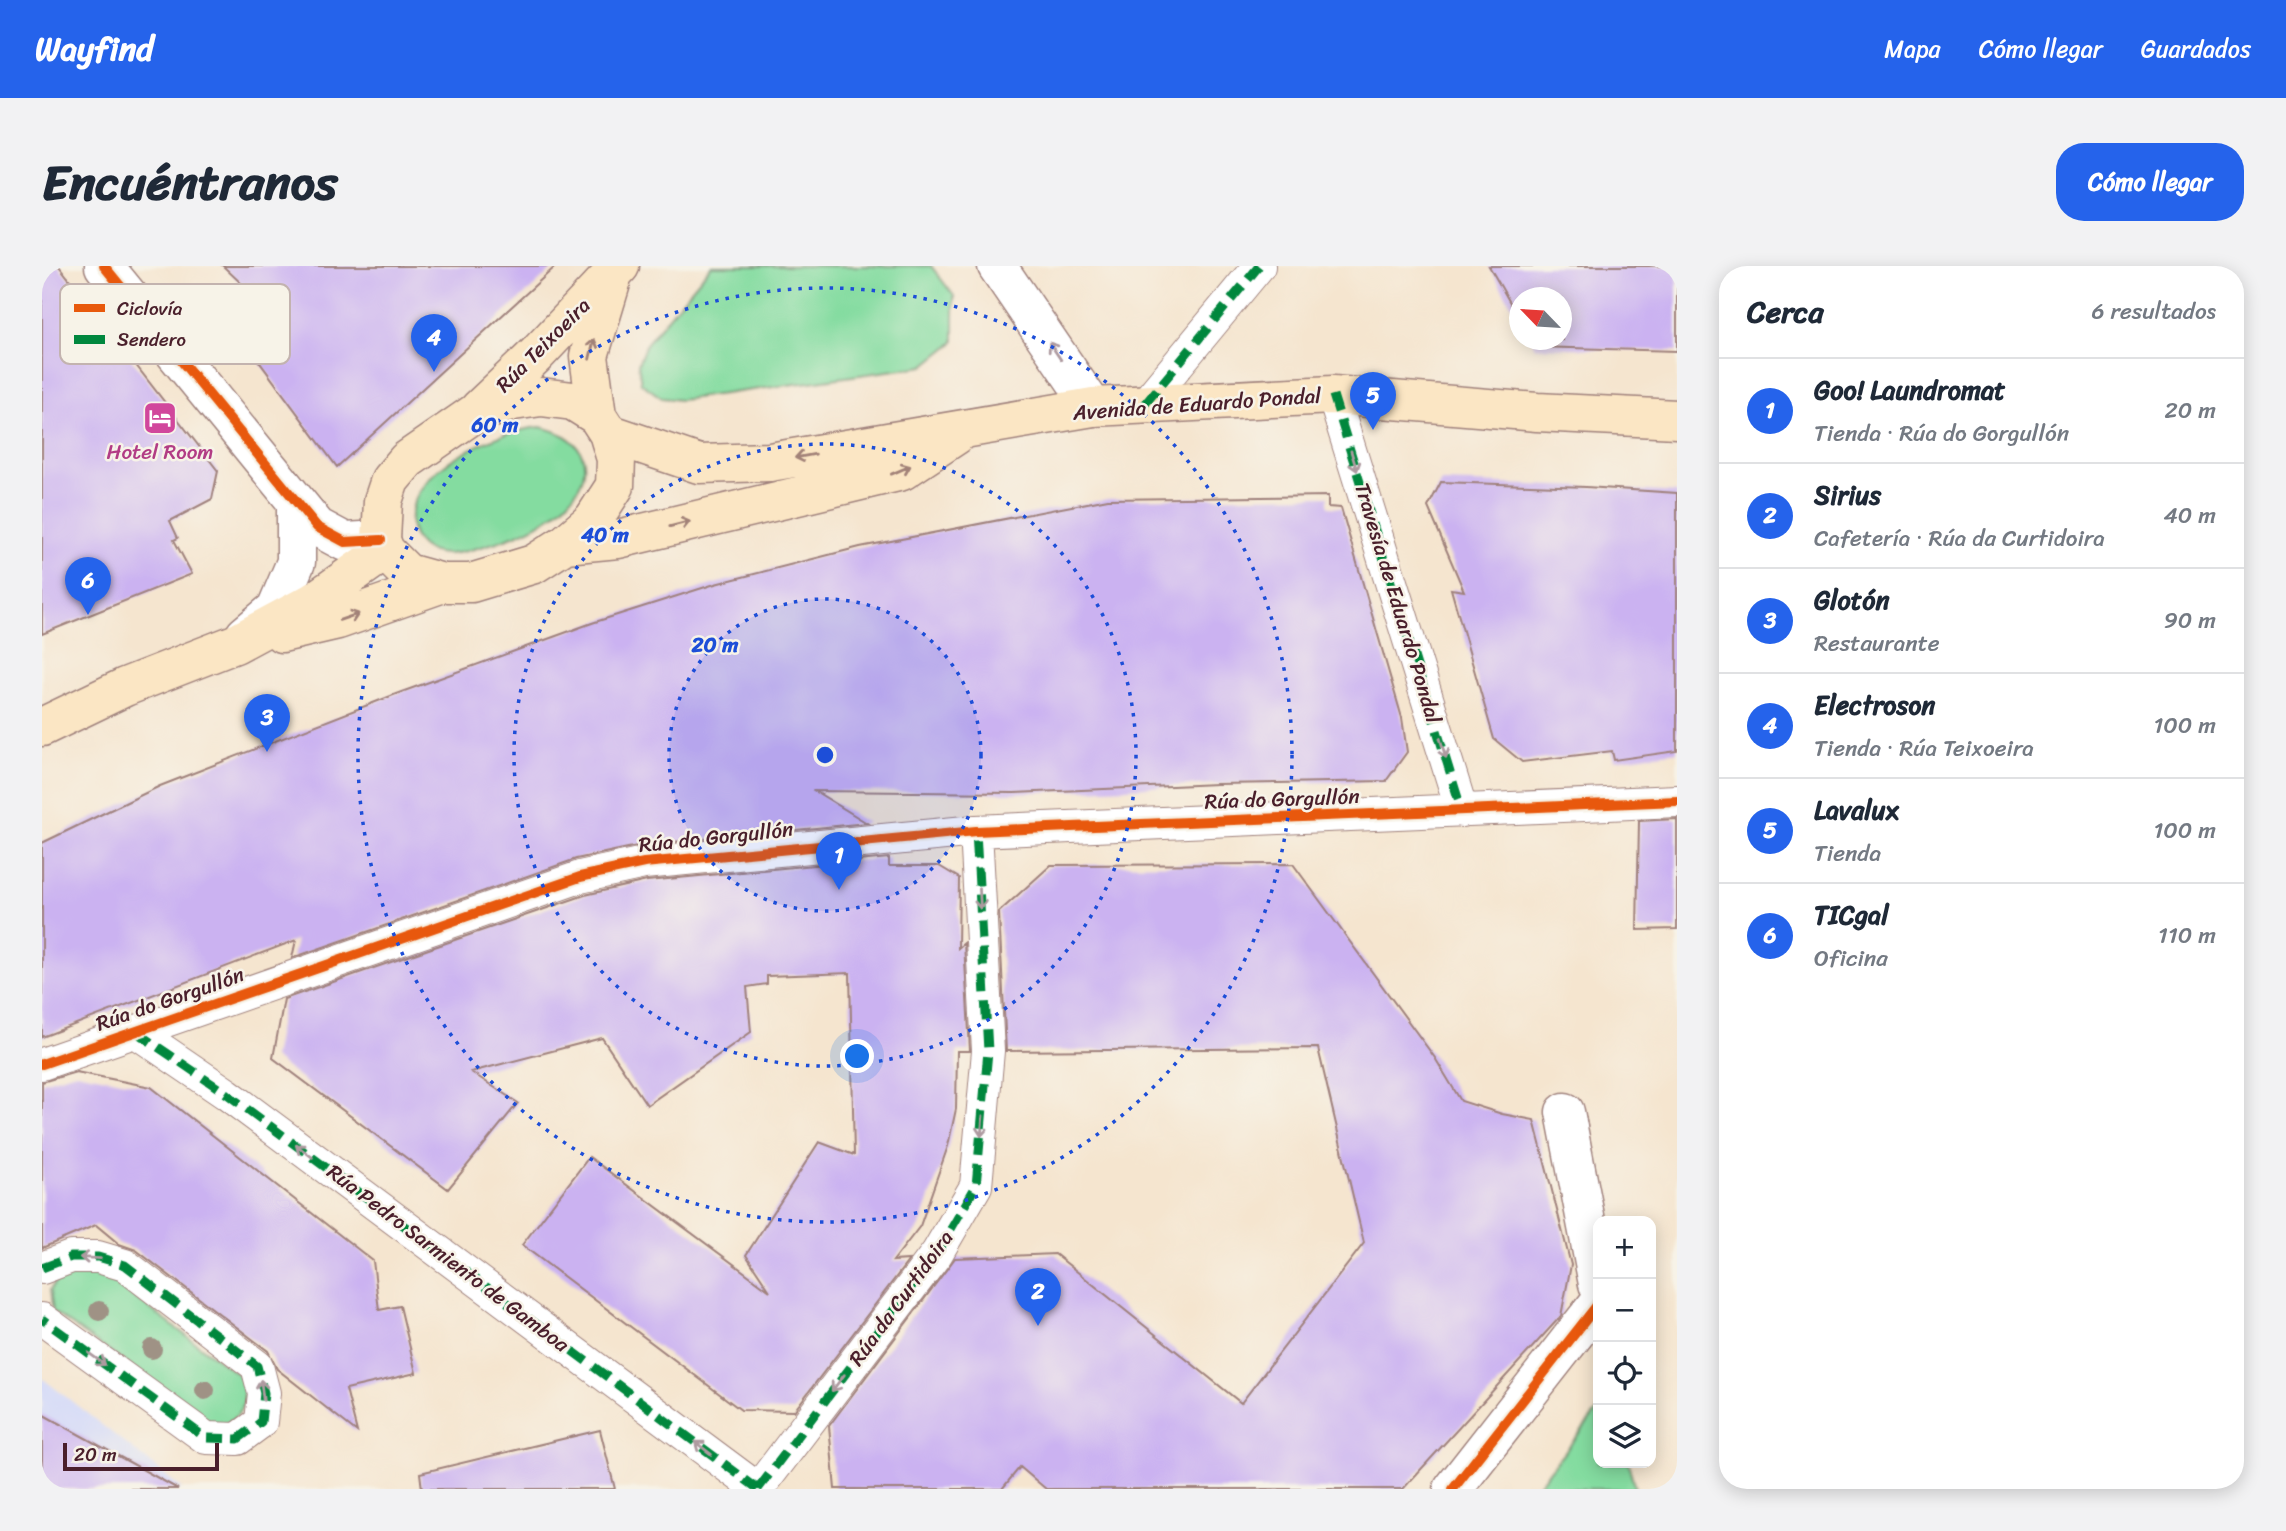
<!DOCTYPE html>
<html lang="es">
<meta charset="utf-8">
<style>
:root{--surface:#fff;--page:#f2f2f3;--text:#1f2937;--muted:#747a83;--line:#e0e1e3;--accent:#2563eb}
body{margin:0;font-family:Sriracha,sans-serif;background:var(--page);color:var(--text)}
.controls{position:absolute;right:21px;bottom:21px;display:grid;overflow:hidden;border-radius:14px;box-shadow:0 4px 18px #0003}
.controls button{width:63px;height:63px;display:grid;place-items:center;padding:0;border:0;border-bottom:2px solid var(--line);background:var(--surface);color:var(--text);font:35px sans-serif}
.compass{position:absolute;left:1467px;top:21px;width:63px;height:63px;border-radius:50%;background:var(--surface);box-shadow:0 4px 18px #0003;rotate:295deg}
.scale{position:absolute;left:21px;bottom:18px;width:156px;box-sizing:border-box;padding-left:7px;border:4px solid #4a1f2b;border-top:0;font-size:19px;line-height:24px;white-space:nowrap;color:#4a1f2b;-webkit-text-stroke:5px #f7f3e8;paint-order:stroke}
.you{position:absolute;left:816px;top:791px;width:24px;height:24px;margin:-18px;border:5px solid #fff;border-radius:50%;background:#1a73e8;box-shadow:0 0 0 10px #1a73e833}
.badge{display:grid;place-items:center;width:46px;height:46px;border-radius:50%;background:var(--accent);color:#fff;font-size:23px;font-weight:700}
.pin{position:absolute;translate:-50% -58px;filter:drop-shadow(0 2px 4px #0008)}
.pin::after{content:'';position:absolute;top:37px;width:24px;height:21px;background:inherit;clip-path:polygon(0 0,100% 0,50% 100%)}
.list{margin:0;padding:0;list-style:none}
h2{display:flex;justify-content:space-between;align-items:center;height:91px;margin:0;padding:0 28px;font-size:30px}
h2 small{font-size:23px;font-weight:400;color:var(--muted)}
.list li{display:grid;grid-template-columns:46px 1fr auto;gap:21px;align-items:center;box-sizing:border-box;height:105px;padding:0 28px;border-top:2px solid var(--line)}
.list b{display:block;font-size:26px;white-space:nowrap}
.list p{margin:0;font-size:23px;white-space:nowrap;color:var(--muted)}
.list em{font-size:23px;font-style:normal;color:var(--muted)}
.icon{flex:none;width:38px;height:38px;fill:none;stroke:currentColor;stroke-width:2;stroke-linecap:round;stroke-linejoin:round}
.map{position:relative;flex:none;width:1635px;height:1223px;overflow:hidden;border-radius:28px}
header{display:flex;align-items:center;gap:42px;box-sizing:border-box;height:98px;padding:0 35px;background:var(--accent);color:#fff}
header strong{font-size:33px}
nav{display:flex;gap:38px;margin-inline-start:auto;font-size:24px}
.intro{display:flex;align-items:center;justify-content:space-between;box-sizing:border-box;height:168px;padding:0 42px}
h1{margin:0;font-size:49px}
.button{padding:18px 32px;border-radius:28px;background:var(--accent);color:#fff;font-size:24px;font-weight:700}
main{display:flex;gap:42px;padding:0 42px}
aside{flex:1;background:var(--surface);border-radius:28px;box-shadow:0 4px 18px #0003}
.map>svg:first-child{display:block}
.built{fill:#d3d9f9}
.green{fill:#84dca0;stroke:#677e66;stroke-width:2}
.building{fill:#cbb2f1}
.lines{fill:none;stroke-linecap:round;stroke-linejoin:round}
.pedestrian-casing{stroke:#a0827d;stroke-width:34}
.minor-casing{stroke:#a0827d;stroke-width:41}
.secondary-casing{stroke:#a0827d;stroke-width:41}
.pedestrian{stroke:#fff;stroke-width:32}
.minor{stroke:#fff;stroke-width:38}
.secondary{stroke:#fbe6c4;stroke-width:38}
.quiet{stroke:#00873e;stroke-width:9;stroke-dasharray:18 9;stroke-linecap:butt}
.cycleway-casing{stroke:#f7f3e8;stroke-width:15}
.cycleway{stroke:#e8590c;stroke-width:10}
.tree{fill:#9f9285}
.oneway{stroke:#a28278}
.oneway2{stroke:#ae9aa0}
.ring{fill:none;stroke:#1d4ed8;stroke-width:3.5;stroke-dasharray:3.5 7}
.labels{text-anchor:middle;stroke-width:5;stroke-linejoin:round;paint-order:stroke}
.street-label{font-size:21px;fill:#4a1f2b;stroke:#f7f3e8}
.hotel-label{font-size:21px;fill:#b23c85;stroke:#f7f3e8}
.key{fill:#f7f3e8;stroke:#c3b3af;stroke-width:2}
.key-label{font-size:19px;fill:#4a1f2b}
.centre{fill:#1d4ed8;stroke:#f7f3e8;stroke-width:3.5}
.ring-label{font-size:21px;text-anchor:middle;font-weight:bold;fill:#1d4ed8;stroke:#f7f3e8;stroke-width:5;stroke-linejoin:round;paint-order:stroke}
</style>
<header>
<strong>Wayfind</strong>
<nav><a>Mapa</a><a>Cómo llegar</a><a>Guardados</a></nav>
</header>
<div class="intro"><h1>Encuéntranos</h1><a class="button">Cómo llegar</a></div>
<main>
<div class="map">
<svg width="1635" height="1223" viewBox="0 0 1635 1223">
<rect width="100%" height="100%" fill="#f7f3e8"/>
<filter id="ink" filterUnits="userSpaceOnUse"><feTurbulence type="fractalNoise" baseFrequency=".0143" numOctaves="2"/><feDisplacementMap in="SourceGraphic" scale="14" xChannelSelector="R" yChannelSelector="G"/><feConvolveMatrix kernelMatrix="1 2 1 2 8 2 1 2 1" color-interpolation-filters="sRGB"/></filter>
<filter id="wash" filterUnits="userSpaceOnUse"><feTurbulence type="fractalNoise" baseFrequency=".00686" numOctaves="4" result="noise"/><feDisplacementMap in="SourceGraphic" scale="28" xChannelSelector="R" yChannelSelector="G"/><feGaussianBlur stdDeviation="1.57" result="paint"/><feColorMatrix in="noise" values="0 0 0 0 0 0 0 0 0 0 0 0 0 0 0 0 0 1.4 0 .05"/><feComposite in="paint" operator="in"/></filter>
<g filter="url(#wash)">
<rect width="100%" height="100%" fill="#f5e5cf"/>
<!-- built -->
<path class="built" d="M 0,1112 L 117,1204 L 140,1223 L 0,1223 Z"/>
<!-- green -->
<path class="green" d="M 669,0 L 889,0 L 912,30 L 912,76 L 882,100 L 638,134 L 620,132 L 599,117 L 596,98 L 604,78 Z
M 498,161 C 550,171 556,212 517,244 C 490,266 454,278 420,286 C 372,298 354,255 382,219 C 405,188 461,165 498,161 Z
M 56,1004 L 202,1113 C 206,1137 199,1153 176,1162 L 11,1046 L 8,1024 L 20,1006 Z
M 1556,1144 L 1556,1197 L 1586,1197 L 1593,1223 L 1493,1223 Z"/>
<g id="blocks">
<!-- building -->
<path class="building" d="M 0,0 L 17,0 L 176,205 L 170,233 L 128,255 L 136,272 L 132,274 L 150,308 L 0,368 Z
M 181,0 L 514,0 L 295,201 L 168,29 L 200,18 Z
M 1447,0 L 1635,0 L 1635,85 L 1493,81 L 1489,74 L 1520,74 L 1520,32 L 1478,32 L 1478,54 Z
M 1399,216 L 1544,221 L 1635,227 L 1635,485 L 1572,494 L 1570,485 L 1480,496 L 1452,473 L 1409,323 L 1422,325 L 1386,241 Z
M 1286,230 L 1286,241 L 1299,242 L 1360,452 L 1365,486 L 1344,515 L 1175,518 L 972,527 L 773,525 L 825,557 L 600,579 L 534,593 L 250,692 L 254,674 L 0,771 L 0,577 L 118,520 L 354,428 L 550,357 L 673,318 L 818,281 L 1066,233 Z
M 1635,553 L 1635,663 L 1595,664 L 1597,555 Z
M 847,592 L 847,600 L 897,600 L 917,612 L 916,682 L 922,677 L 928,785 L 915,785 L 914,843 L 906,880 L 878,960 L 851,995 L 867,994 L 752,1145 L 699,1144 L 480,979 L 547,891 L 728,1025 L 704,989 L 777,876 L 812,889 L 808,707 L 725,710 L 725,718 L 705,721 L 709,766 L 605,839 L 560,772 L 429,806 L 476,837 L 406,923 L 231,792 L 242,733 L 543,629 L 605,615 Z
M 1251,598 L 1393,792 L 1419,835 L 1460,848 L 1492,854 L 1529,999 L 1519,1050 L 1361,1223 L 1004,1223 L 978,1201 L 960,1223 L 793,1223 L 787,1160 L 913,992 L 1013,988 L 1199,1137 L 1322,977 L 1276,782 L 964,785 L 957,646 L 1009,599 Z
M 34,806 L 109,821 L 331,995 L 337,1044 L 358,1040 L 374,1107 L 304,1123 L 315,1166 L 235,1103 L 226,1085 L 94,984 L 77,978 L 54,959 L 0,982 L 0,816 Z
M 0,1148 L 136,1223 L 0,1223 Z
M 558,1164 L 573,1223 L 380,1223 L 378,1207 Z"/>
</g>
</g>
<g filter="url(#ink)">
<use href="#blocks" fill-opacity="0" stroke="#a0827d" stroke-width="2"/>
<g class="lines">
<!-- pedestrian casing -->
<g class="pedestrian-casing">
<path id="pedestrian" d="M 1291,129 L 1420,545
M 1103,138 L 1217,0
M 94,766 L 185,828 L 716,1223
M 0,798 L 538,611 L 602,597 L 934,565 L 1635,535
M 0,1002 L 29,991 L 56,991 L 83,999 L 215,1100 L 222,1127 L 219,1156 L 196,1173 L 164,1172 L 0,1053
M 716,1223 L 895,987 L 934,920 L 946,785 L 934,565"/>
</g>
<!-- minor casing -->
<g class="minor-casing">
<path id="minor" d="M 62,0 L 275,261 L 303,276 L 339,274
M 955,0 L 1051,141
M 203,369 L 234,343 L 254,296 L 254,236
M 1523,846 L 1556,1018
M 1411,1223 L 1556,1038"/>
</g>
<!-- secondary casing -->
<g class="secondary-casing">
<path id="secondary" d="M 499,131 L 531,135 L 555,150 L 566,167 L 574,193 L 573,220 L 551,254 L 523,278 L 492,298 L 429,317 L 401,317 L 365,307 L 343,285 L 339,274 L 341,235 L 348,214 L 365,194 L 430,149 L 471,135 Z
M 437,143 L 495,88 L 578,0
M 555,150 L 547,90 L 569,17
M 566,167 L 657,198 L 728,196 L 1051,141 L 1291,129 L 1495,146 L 1635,153
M 523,278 L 576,273 L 860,205 L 913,170
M 240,367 L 296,354 L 401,317
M 0,461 L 83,421 L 193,378 L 271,336 L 343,285"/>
</g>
<!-- pedestrian -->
<use href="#pedestrian" class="pedestrian"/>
<!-- minor -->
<use href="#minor" class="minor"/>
<!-- secondary -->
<use href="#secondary" class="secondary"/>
<!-- quiet -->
<path class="quiet" d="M 1291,129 L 1420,545
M 1103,138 L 1217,0
M 94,766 L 185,828 L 716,1223
M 0,1002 L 29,991 L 56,991 L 83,999 L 215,1100 L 222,1127 L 219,1156 L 196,1173 L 164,1172 L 0,1053
M 716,1223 L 895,987 L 934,920 L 946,785 L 934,565"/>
<!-- cycleway casing -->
<g class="cycleway-casing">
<path id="cycleway" d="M 62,0 L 275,261 L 303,276 L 339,274
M 0,798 L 538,611 L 602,597 L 934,565 L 1635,535
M 1411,1223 L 1556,1038"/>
</g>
<!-- cycleway -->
<use href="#cycleway" class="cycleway"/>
</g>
<!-- trees -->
<g class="tree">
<circle cx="57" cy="1045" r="10"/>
<circle cx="110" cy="1083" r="10"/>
<circle cx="163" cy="1124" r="10"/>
</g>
<!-- one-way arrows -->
<defs><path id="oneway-shaft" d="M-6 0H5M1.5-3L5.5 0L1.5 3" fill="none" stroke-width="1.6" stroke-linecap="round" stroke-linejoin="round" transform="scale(1.75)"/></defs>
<g class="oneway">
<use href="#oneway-shaft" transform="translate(550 83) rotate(-77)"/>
<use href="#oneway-shaft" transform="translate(763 190) rotate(170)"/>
<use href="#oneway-shaft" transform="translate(859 204) rotate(-23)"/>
<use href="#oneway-shaft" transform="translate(638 258) rotate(-14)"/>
<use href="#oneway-shaft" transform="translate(307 351) rotate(-19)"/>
</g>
<g class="oneway2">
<use href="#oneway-shaft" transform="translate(1013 85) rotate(-124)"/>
<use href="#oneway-shaft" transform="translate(1312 195) rotate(73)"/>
<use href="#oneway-shaft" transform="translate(1401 482) rotate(73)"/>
<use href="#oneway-shaft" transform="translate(938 633) rotate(87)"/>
<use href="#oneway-shaft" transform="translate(940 860) rotate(95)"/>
<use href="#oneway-shaft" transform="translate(262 885) rotate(-143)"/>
<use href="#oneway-shaft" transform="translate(48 992) rotate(-177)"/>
<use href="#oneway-shaft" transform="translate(55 1093) rotate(36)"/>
<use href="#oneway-shaft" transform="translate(796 1117) rotate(127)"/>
<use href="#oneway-shaft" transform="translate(220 1124) rotate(-97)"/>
<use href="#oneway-shaft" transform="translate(661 1182) rotate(-143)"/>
</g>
</g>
<!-- distance rings -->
<circle cx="783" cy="489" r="156" fill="#1d4ed8" fill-opacity=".12"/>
<g class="ring">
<circle cx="783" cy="489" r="156"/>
<circle cx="783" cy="489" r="311"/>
<circle cx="783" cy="489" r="467"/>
</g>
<!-- icons -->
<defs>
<g id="hotel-square" transform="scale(1.75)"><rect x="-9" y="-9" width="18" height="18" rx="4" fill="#d1479c" stroke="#f7f3e8"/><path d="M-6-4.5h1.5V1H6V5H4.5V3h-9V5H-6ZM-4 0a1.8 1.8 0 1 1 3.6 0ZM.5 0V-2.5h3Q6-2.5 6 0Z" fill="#fff"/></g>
</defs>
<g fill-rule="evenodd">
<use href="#hotel-square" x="118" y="152"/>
</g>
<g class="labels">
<!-- street labels -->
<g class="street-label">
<text transform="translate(501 79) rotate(-45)" y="7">Rúa Teixoeira</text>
<text transform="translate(1155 138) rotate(-4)" y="7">Avenida de Eduardo Pondal</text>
<text transform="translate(1356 337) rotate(73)" y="7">Travesía de Eduardo Pondal</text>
<text transform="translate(1240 533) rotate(-2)" y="7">Rúa do Gorgullón</text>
<text transform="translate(674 571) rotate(-6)" y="7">Rúa do Gorgullón</text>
<text transform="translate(128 733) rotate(-19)" y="7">Rúa do Gorgullón</text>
<text transform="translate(406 992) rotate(37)" y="7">Rúa Pedro Sarmiento de Gamboa</text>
<text transform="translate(859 1032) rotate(-54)" y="7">Rúa da Curtidoira</text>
</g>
<!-- hotel labels -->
<g class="hotel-label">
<text x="118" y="193">Hotel Room</text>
</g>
</g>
<!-- legend -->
<rect x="18" y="18" width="230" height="80" rx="10" class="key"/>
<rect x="32" y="38" width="31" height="8" fill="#e8590c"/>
<rect x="32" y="69" width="31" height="9" fill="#00873e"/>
<g class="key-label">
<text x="75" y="49">Ciclovía</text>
<text x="75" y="80">Sendero</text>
</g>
<circle cx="783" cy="489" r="10" class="centre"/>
<g class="ring-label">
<text x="453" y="166">60 m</text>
<text x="563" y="276">40 m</text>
<text x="673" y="386">20 m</text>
</g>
</svg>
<div class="controls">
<button>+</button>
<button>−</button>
<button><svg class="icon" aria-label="locate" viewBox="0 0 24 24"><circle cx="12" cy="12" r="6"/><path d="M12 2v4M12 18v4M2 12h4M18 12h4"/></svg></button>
<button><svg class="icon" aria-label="layers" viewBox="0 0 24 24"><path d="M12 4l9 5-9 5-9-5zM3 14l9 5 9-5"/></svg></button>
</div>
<svg class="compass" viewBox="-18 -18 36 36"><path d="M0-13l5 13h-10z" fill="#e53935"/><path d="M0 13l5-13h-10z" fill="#747a83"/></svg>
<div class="scale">20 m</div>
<div class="you"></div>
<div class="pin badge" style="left:797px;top:624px">1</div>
<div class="pin badge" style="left:996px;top:1060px">2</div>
<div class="pin badge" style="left:225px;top:486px">3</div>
<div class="pin badge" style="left:392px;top:106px">4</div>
<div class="pin badge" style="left:1331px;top:164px">5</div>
<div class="pin badge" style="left:46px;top:349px">6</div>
</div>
<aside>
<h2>Cerca<small>6 resultados</small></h2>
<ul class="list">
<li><span class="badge">1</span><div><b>Goo! Laundromat</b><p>Tienda · Rúa do Gorgullón</p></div><em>20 m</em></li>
<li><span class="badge">2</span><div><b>Sirius</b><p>Cafetería · Rúa da Curtidoira</p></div><em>40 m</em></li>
<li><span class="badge">3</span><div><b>Glotón</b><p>Restaurante</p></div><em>90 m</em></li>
<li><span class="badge">4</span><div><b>Electroson</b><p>Tienda · Rúa Teixoeira</p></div><em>100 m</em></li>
<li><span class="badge">5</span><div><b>Lavalux</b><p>Tienda</p></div><em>100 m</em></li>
<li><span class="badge">6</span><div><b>TICgal</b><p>Oficina</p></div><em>110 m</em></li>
</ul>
</aside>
</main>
